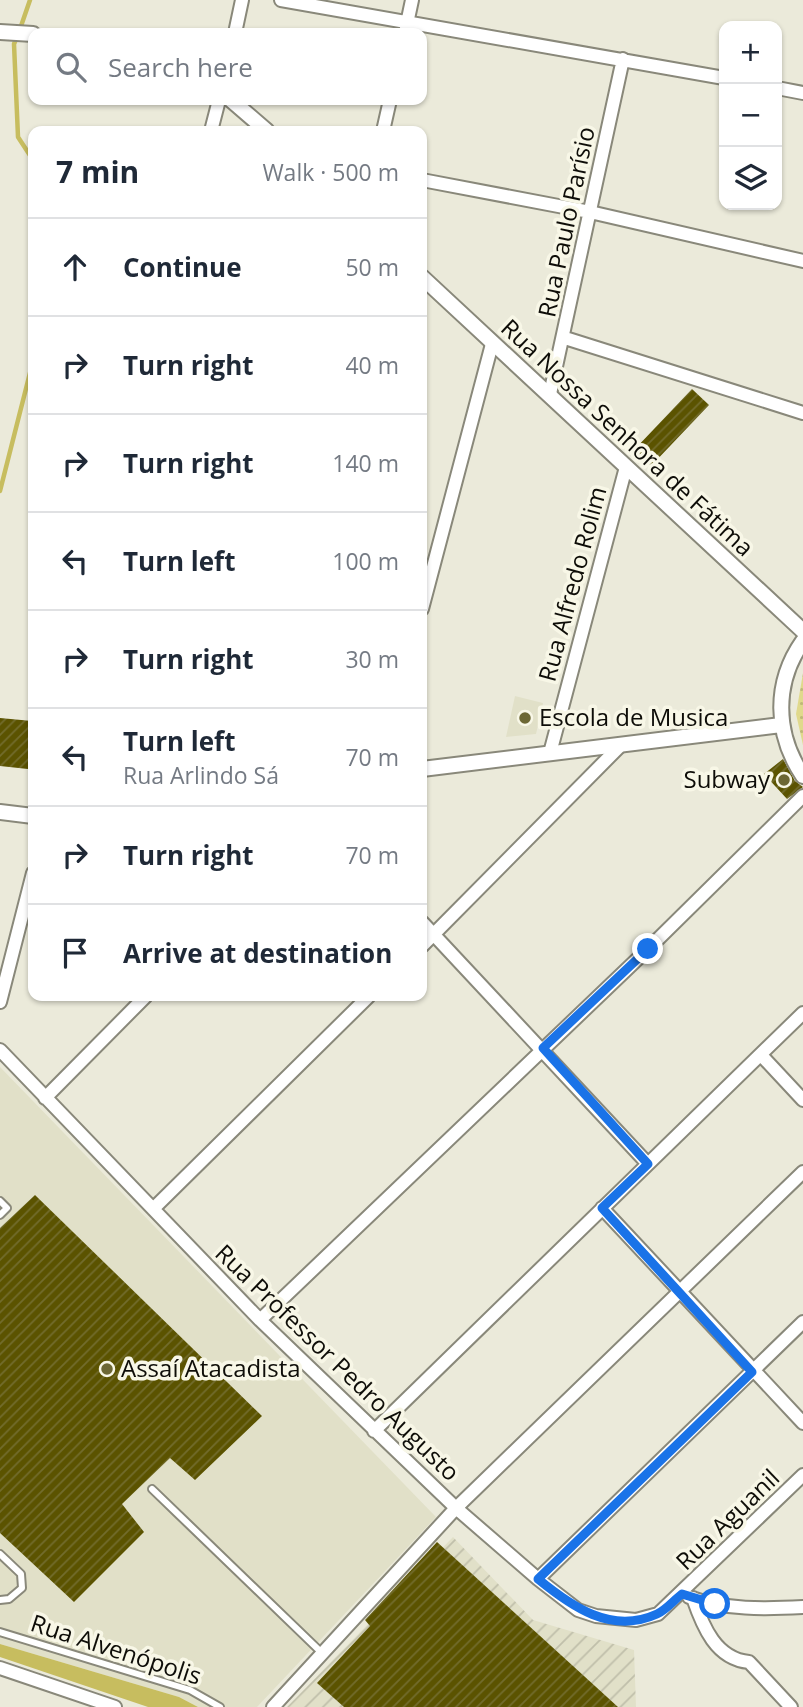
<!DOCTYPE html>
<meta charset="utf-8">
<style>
:root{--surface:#fff;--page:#f2f2f3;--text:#1f2937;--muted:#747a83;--line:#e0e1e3}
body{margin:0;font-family:"Open Sans",sans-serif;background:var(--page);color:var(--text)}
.controls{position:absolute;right:21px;top:21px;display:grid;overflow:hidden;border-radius:14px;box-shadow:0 2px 5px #0004}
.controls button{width:63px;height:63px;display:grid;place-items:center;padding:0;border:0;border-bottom:2px solid var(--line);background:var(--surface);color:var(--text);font:35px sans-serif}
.stop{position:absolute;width:21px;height:21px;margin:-16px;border:5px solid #1a73e8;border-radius:50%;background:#fff}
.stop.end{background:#1a73e8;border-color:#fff;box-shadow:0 2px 7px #0008}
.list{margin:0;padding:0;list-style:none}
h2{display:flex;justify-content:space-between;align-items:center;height:91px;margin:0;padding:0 28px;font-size:30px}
h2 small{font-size:23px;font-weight:400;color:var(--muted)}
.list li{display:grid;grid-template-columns:46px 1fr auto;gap:21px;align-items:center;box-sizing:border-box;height:98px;padding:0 28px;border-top:2px solid var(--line)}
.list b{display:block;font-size:26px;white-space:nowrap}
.list p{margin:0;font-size:23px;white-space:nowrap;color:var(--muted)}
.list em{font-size:23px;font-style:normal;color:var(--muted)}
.icon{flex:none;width:38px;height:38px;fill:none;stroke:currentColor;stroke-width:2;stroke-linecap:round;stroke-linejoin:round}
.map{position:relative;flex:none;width:803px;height:1707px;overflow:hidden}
.search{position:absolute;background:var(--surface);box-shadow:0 2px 5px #0004;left:28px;top:28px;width:399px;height:77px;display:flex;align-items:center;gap:18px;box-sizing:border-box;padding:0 24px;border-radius:14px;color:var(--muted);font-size:26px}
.panel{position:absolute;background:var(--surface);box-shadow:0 2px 5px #0004;left:28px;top:126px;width:399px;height:875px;border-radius:14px}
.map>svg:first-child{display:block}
.built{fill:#e1e0c8}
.industrial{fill:url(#industrial-furrows)}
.park{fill:url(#park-dots)}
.water{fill:#c7bd5f}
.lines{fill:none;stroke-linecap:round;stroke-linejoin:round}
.stream{stroke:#c7bd5f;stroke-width:4.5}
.building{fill:url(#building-hatch)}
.service-casing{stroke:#89887a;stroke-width:10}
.minor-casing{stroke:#89887a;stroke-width:16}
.tertiary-casing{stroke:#89887a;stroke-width:18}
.service{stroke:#fff;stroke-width:6}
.minor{stroke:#fff;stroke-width:12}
.tertiary{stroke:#fff;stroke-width:14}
.route{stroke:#1a73e8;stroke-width:9}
.poi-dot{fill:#6c6734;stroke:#f8f7e7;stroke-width:2.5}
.labels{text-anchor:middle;stroke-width:7;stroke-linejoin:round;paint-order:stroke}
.street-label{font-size:24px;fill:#0e0d08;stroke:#f8f7e7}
.poi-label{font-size:24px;fill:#0e0d08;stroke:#f8f7e7;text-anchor:start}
</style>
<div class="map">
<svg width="803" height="1707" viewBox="0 0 803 1707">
<defs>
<pattern id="industrial-furrows" width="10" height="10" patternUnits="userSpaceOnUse" patternTransform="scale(1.75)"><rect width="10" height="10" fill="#e1e0c8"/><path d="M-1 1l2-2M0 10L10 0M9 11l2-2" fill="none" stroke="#c0bfaa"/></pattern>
<pattern id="park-dots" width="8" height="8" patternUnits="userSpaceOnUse" patternTransform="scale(1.75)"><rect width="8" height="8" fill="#e0d98c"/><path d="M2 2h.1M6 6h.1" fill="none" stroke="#bfb977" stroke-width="1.8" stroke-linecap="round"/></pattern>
<pattern id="building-hatch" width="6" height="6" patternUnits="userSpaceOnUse" patternTransform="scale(1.75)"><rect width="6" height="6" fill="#5b5300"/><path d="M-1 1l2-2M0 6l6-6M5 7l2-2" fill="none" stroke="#726c2d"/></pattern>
</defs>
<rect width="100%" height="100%" fill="#ebeada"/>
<!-- built -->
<path class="built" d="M 515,696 L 543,703 L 536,734 L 506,737 Z
M 0,1067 L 436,1517 L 257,1707 L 198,1707 L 179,1697 L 0,1644 Z"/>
<!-- industrial -->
<path class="industrial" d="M 453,1537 L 533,1620 L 634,1650 L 636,1707 L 287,1707 Z"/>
<!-- park -->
<path class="park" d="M 803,673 L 803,745 L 796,714 Z"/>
<!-- water -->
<path class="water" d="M 0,1644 L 179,1697 L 198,1707 L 148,1707 L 0,1657 Z"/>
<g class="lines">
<!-- stream -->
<path class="stream" d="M 20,29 L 30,0
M 17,37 L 14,44 L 18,137 L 33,160
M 0,491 L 33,361"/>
</g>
<!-- building -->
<path class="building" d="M 692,389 L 709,405 L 651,466 L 634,450 Z
M 0,718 L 32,721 L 28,769 L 0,766 Z
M 783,759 L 795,781 L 803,787 L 787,799 L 764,774 Z
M 35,1195 L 262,1416 L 195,1480 L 170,1458 L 122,1504 L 144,1532 L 74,1602 L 0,1533 L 0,1228 Z
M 437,1542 L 618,1707 L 344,1707 L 317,1683 L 370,1626 L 365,1620 Z"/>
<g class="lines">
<!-- service casing -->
<g class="service-casing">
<path id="service" d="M 0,1201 L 7,1208 L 0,1215
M 152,1489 L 322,1653
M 0,1554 L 21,1574 L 22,1588 L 9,1599 L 0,1600
M 0,1632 L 190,1690 L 220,1707"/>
</g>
<!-- minor casing -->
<g class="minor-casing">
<path id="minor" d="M 281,0 L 724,78
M 235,33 L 242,0
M 405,33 L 412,0
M 777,88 L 803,93
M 211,131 L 219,100
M 383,131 L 390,100
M 422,180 L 590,212 L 803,261
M 565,338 L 803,413
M 550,394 L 623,59
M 422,609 L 492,344
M 550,753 L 626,467
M 422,922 L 648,1164
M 422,946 L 621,745
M 0,1002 L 33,873
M 0,1050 L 260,1320 L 456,1508 L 538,1579 L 578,1610 L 596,1616 L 636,1620 L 658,1614 L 803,1475
M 761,1055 L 803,1100
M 45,1098 L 146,996
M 602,1208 L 803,1423
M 153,1209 L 369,996
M 260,1320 L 648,949 L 803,796
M 374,1431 L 803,1013
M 538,1579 L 803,1322
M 689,1597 C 724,1610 766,1609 803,1607
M 693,1598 C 703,1627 716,1659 749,1662 L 791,1707
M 0,1668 L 115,1707
M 273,1707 L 456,1508 L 803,1172"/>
</g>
<!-- tertiary casing -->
<g class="tertiary-casing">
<path id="tertiary" d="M 0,32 L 33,34
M 231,100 L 267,131
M 422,277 L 803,631
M 803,641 C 774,682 774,733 803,776
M 422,769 L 781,725
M 0,812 L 33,816"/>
</g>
<!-- service -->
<use href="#service" class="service"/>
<!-- minor -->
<use href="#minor" class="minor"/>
<!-- tertiary -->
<use href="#tertiary" class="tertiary"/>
</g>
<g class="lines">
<!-- route -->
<path class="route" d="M 648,949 L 543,1048 L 648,1164 L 602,1208 L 752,1372 L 538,1579 C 571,1606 611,1635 657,1614 C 666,1610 674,1600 682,1594 L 715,1604"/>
</g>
<!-- markers -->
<g class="poi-dot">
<circle cx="525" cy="718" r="7"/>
<circle cx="784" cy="780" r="7"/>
<circle cx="107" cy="1369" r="7"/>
</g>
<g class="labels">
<!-- street labels -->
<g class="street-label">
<text transform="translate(567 222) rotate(-78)" y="8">Rua Paulo Parísio</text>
<text transform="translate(627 438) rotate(43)" y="8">Rua Nossa Senhora de Fátima</text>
<text transform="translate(573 584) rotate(-75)" y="8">Rua Alfredo Rolim</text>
<text transform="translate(337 1363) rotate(44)" y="8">Rua Professor Pedro Augusto</text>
<text transform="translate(728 1520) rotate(-44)" y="8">Rua Aguanil</text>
<text transform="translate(116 1650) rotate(18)" y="8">Rua Alvenópolis</text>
</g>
<!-- poi labels -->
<g class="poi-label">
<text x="539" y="726">Escola de Musica</text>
<text x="770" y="788" text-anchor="end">Subway</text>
<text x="121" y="1377">Assaí Atacadista</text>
</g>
</g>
</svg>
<div class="controls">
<button>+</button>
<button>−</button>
<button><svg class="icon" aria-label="layers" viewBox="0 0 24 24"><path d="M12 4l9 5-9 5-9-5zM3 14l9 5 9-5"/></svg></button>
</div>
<div class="stop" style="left:715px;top:1604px"></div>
<div class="stop end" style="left:648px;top:949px"></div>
<div class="search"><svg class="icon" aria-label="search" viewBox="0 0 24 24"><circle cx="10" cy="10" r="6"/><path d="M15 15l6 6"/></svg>Search here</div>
<section class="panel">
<h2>7 min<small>Walk · 500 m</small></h2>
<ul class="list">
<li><svg class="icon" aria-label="ahead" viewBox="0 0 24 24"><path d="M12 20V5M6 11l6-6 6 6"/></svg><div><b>Continue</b></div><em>50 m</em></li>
<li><svg class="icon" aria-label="right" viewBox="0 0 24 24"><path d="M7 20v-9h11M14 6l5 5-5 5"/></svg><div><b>Turn right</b></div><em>40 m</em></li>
<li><svg class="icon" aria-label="right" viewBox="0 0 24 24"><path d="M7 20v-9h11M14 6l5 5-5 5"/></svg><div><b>Turn right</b></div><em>140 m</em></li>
<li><svg class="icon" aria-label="left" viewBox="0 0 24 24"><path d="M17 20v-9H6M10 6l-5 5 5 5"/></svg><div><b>Turn left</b></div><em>100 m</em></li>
<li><svg class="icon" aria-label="right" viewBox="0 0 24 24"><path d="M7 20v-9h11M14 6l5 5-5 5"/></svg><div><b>Turn right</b></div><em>30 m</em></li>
<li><svg class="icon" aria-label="left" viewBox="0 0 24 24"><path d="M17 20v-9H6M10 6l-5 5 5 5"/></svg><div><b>Turn left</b><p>Rua Arlindo Sá</p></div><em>70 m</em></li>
<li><svg class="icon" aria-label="right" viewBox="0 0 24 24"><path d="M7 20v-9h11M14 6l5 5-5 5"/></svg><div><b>Turn right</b></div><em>70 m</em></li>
<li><svg class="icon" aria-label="arrive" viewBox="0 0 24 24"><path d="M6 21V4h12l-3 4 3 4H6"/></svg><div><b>Arrive at destination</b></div></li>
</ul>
</section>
</div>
